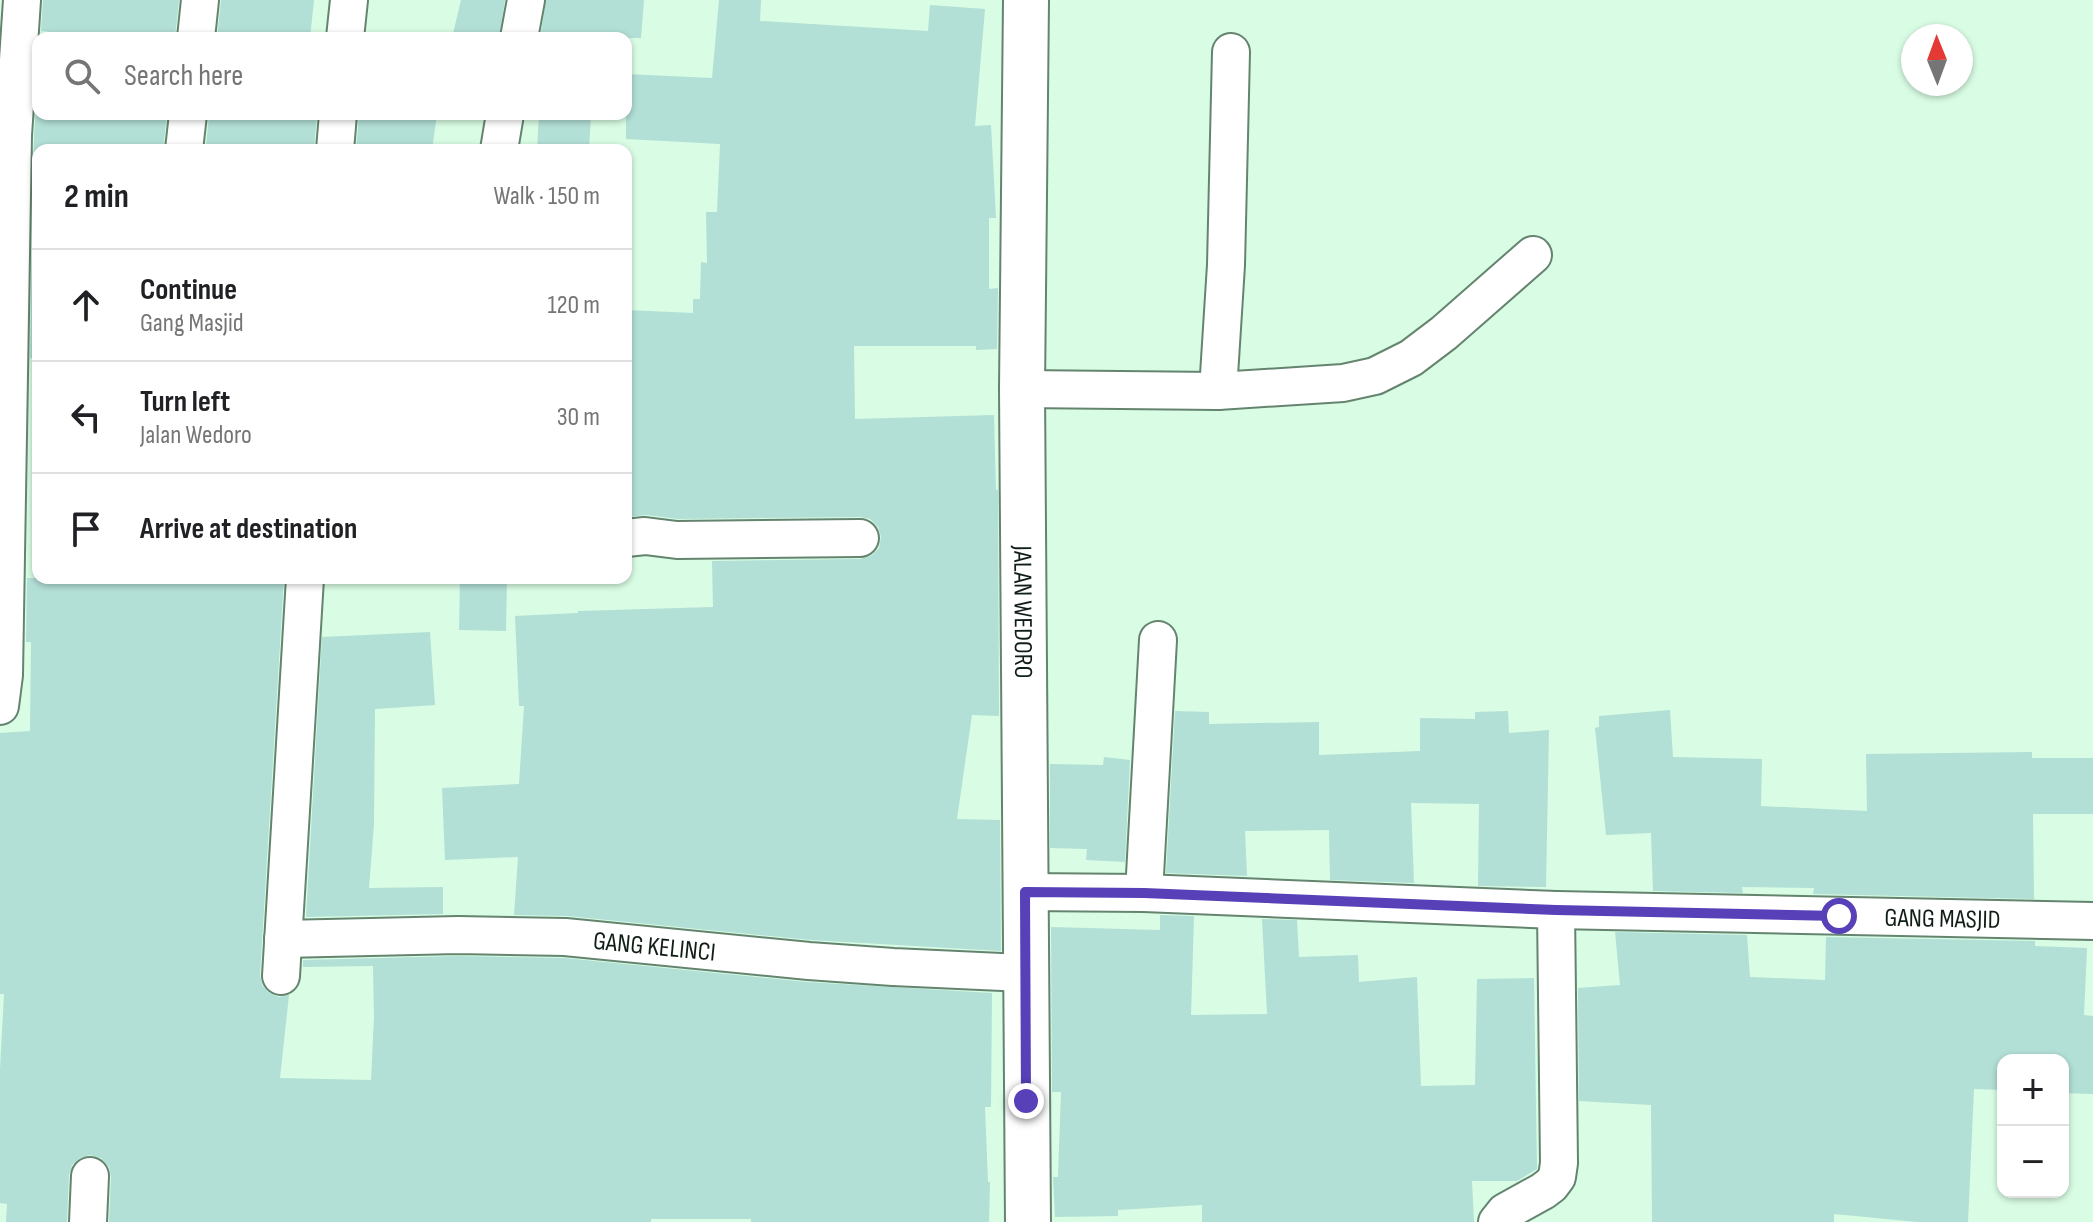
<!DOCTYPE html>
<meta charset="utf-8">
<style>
:root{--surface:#fff;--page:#f6f6f6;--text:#202124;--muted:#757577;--line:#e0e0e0}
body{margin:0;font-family:"Sofia Sans Condensed",sans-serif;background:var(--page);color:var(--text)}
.controls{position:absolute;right:24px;bottom:24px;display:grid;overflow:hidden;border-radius:16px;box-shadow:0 2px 6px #0004}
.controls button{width:72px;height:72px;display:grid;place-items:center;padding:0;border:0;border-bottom:2px solid var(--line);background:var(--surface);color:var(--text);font:40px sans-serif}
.compass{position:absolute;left:1901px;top:24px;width:72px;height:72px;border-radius:50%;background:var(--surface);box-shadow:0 2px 6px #0004;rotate:359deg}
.stop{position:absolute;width:24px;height:24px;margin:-18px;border:6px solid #5740b8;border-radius:50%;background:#fff}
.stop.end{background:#5740b8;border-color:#fff;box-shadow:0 2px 8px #0008}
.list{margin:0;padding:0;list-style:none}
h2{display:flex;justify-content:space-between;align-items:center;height:104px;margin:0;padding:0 32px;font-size:34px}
h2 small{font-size:26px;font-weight:400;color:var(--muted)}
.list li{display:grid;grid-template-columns:52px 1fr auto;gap:24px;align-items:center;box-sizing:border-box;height:112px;padding:0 32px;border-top:2px solid var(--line)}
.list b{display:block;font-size:30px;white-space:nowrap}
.list p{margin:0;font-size:26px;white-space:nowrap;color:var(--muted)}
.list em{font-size:26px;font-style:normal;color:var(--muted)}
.icon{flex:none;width:44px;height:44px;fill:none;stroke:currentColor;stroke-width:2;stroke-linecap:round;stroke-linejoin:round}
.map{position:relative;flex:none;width:2093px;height:1222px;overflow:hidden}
.search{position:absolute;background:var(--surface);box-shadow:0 2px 6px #0004;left:32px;top:32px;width:600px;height:88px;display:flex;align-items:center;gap:20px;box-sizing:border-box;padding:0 28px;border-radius:16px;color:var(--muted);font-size:30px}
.panel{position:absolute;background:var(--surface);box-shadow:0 2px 6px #0004;left:32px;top:144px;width:600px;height:440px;border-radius:16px}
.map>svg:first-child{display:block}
.building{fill:#b2dfd6}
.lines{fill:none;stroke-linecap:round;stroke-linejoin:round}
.minor-casing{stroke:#65846f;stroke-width:40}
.tertiary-casing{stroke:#65846f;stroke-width:48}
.minor{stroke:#fff;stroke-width:36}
.tertiary{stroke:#fff;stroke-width:44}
.route{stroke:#5740b8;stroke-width:10}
.labels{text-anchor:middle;stroke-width:7;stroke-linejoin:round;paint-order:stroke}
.street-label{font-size:26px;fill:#111e16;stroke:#fff}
</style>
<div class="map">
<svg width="2093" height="1222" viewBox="0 0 2093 1222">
<rect width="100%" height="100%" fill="#d9fce4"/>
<!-- building -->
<path class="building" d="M 43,0 L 179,0 L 175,38 L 109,38 L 41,31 Z
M 221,0 L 314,0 L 310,38 L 217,38 Z
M 461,0 L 505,0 L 499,38 L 452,38 Z
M 546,0 L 644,0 L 641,38 L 540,38 Z
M 719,0 L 761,0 L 760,21 L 928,31 L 930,5 L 985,9 L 975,126 L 991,125 L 996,218 L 989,218 L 989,289 L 998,288 L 997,349 L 976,350 L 976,346 L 854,346 L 855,419 L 994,415 L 996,490 L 998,490 L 999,716 L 972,715 L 957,819 L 1000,820 L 1001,951 L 811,940 L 567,916 L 514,915 L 518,857 L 445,860 L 442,788 L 519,784 L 524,706 L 519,706 L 515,616 L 578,613 L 578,611 L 713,607 L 712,561 L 860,559 L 871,556 L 879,548 L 881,537 L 878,527 L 870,519 L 860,517 L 678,519 L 647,515 L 626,517 L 626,310 L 693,313 L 693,299 L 700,299 L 701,262 L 707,263 L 706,212 L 717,212 L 720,144 L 626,139 L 626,74 L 712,78 Z
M 38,76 L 38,114 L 167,114 L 163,150 L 38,150 L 38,358 L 30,358 L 34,136 Z
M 209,114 L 317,114 L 314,150 L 261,150 L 206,146 Z
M 359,114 L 437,114 L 432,150 L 356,150 Z
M 539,114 L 591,114 L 589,150 L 537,150 Z
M 27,578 L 284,578 L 260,975 L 262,985 L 269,993 L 279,997 L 289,995 L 280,1078 L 371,1080 L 374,1017 L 373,966 L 303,967 L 303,960 L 458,956 L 564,958 L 807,982 L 992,993 L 991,1107 L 985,1107 L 988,1182 L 990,1182 L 989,1222 L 751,1222 L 751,1219 L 651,1219 L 651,1222 L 109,1222 L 111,1177 L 109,1167 L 101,1158 L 90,1155 L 80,1158 L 72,1165 L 69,1175 L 67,1222 L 6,1222 L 7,1204 L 0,1203 L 0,1069 L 4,994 L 0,994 L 0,733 L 30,731 L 31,642 L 26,642 Z
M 460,578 L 507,578 L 506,631 L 459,630 Z
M 430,632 L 435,705 L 375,709 L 374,824 L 369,888 L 443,887 L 443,914 L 306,917 L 322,637 Z
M 1670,710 L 1673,757 L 1762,759 L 1761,806 L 1867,811 L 1866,754 L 2032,752 L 2032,758 L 2093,758 L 2093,814 L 2033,814 L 2034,899 L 1813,894 L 1814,888 L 1742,887 L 1743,893 L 1653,891 L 1651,833 L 1606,835 L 1595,728 L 1599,727 L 1599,716 Z
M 1175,711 L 1209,712 L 1209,724 L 1319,722 L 1319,755 L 1420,751 L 1420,718 L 1475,719 L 1475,712 L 1508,711 L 1509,733 L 1549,730 L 1546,887 L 1478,886 L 1479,804 L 1411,803 L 1414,883 L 1330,880 L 1329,830 L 1245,831 L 1247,876 L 1166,873 Z
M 1104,757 L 1130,760 L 1125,862 L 1086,860 L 1087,849 L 1050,848 L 1050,764 L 1103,765 Z
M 1160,915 L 1194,916 L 1191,1015 L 1267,1014 L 1262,919 L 1297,920 L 1299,957 L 1358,955 L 1359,982 L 1417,977 L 1421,1086 L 1475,1085 L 1477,979 L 1534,978 L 1537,1169 L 1517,1181 L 1472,1181 L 1474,1222 L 1202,1222 L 1202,1205 L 1118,1210 L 1118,1216 L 1055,1217 L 1053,1177 L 1058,1177 L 1061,1092 L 1052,1092 L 1051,927 L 1160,930 Z
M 1615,932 L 1747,935 L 1750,977 L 1825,980 L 1826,937 L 2035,941 L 2035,946 L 2087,948 L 2084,1015 L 2093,1016 L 2093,1094 L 2063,1093 L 2063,1060 L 2003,1060 L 2003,1090 L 1974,1089 L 1968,1222 L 1917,1222 L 1834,1214 L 1834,1222 L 1652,1222 L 1651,1105 L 1579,1101 L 1578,988 L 1620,985 Z"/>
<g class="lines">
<!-- minor casing -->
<g class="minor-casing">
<g id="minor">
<path d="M 196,38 L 200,0"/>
<path d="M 345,38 L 349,0"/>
<path d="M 519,38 L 526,0"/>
<path d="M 184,150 L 188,114"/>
<path d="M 335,150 L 338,114"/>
<path d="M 499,150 L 505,114"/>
<path d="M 1022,389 L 1218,391 L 1343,383 L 1375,376 L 1411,358 L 1444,333 L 1533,255"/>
<path d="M 1218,391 L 1226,265 L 1231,52"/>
<path d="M 626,538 L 645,536 L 677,540 L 860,538"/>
<path d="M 0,706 L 4,675 L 13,135 L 22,0"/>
<path id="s1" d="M 1025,892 L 1144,893 L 1556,910 L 2093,921"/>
<path d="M 1144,893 L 1158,640"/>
<path id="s2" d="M 283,939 L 458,935 L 565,937 L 809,961 L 893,967 L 1025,973"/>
<path d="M 281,976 L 305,578"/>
<path d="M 88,1222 L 90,1176"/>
<path d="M 1497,1222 L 1505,1212 L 1543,1191 L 1551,1185 L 1557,1177 L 1559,1163 L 1556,910"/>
</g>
</g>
<!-- tertiary casing -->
<g class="tertiary-casing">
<g id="tertiary">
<path id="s3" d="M 1026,0 L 1022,389 L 1028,1222"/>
</g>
</g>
<!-- minor -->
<use href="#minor" class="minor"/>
<!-- tertiary -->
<use href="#tertiary" class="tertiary"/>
</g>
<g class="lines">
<!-- route -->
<path class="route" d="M 1026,1101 L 1025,892 L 1144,893 L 1556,910 L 1839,916"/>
</g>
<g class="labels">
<!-- street labels -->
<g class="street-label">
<text dy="9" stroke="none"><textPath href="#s3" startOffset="612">JALAN WEDORO</textPath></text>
<text dy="9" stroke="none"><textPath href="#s1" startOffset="918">GANG MASJID</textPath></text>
<text dy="9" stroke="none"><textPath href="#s2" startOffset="372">GANG KELINCI</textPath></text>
</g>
</g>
</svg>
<div class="controls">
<button>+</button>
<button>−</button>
</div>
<svg class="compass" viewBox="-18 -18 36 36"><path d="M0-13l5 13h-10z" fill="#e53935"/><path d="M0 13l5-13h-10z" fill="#757577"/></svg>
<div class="stop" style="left:1839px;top:916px"></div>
<div class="stop end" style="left:1026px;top:1101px"></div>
<div class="search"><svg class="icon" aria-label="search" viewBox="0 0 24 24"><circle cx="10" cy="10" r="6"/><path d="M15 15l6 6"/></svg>Search here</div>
<section class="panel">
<h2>2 min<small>Walk · 150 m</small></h2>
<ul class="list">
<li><svg class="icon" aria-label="ahead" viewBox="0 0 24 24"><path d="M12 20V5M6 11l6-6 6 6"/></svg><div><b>Continue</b><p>Gang Masjid</p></div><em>120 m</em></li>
<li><svg class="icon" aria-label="left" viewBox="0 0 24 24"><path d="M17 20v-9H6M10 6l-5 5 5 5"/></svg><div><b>Turn left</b><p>Jalan Wedoro</p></div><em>30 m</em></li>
<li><svg class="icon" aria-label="arrive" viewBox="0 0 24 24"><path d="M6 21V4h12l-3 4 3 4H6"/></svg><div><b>Arrive at destination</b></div></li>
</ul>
</section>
</div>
